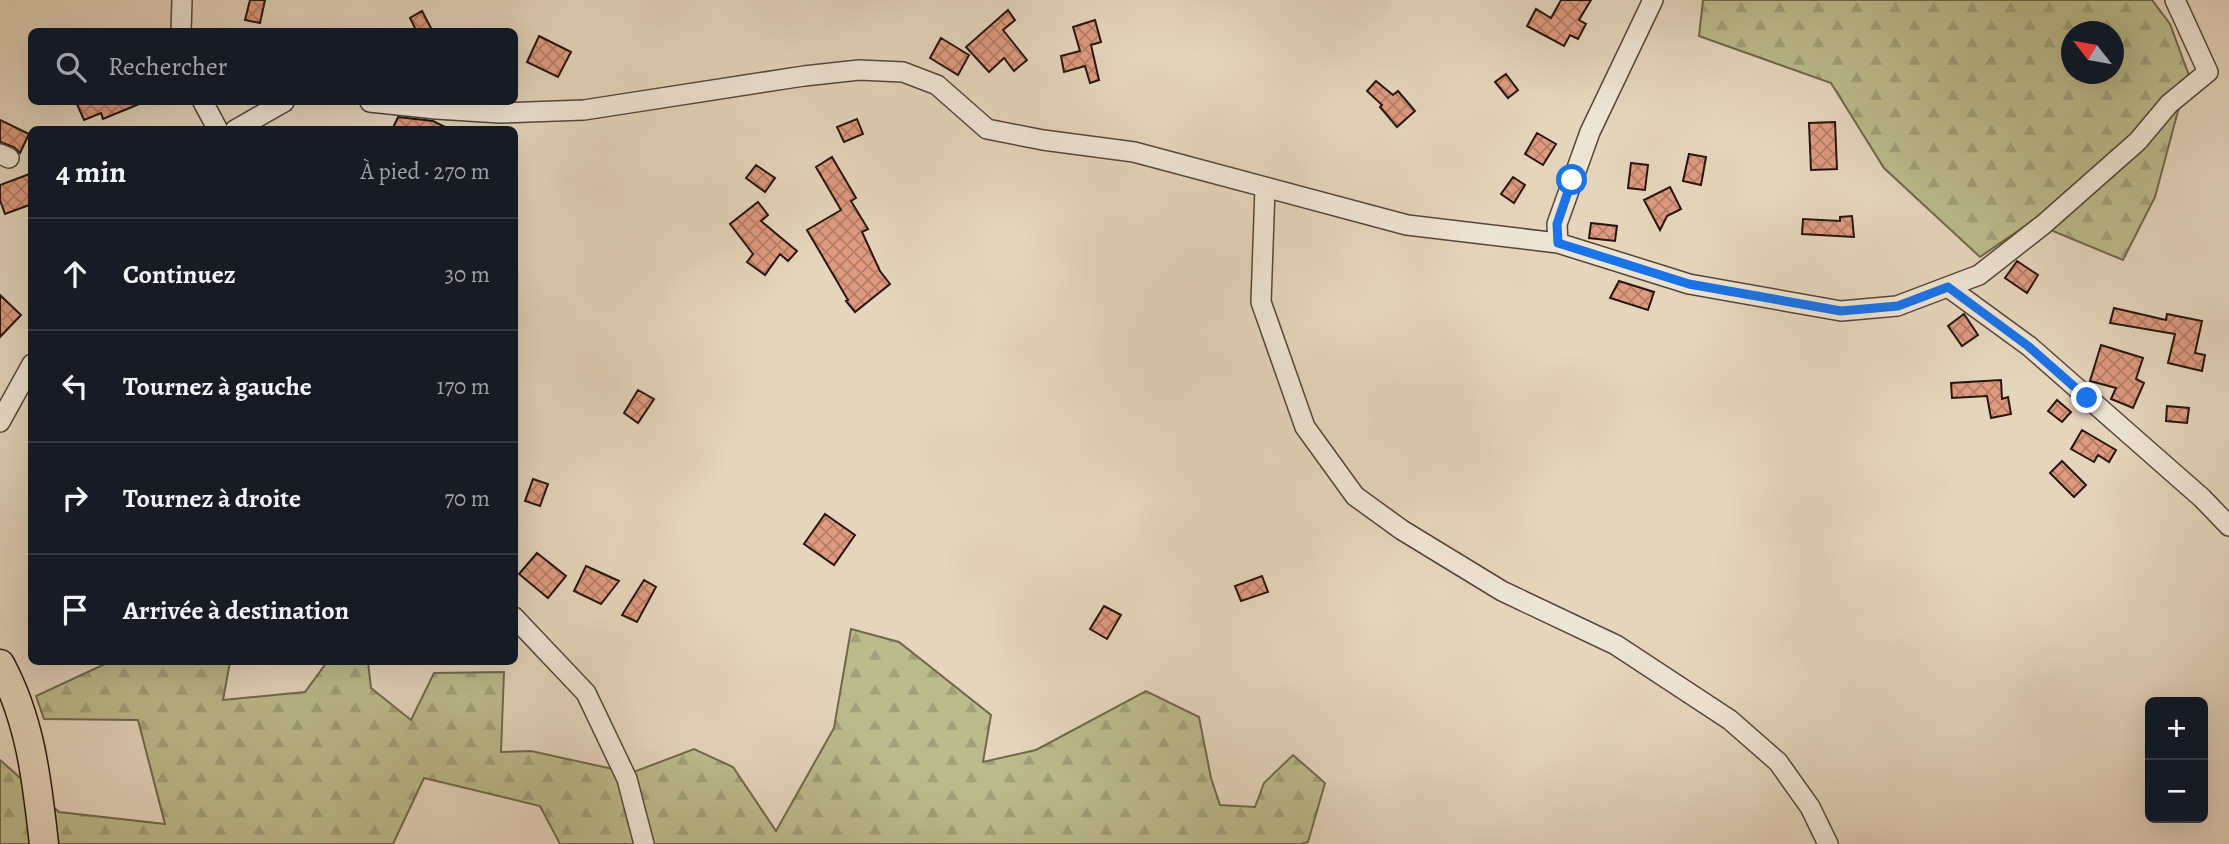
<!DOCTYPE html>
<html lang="fr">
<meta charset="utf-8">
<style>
:root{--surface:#171b24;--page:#242831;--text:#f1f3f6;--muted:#9ea1a6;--line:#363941}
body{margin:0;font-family:Alegreya,serif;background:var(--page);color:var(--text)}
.controls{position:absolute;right:21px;bottom:21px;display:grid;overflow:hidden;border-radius:10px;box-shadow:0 7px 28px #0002}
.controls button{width:63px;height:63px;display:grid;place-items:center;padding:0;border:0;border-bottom:2px solid var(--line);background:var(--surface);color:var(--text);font:35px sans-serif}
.compass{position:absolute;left:2061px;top:21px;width:63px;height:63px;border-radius:50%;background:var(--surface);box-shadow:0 7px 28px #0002;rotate:301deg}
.stop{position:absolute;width:21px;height:21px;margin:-16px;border:5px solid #1a73e8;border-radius:50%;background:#fff}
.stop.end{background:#1a73e8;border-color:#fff;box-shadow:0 2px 7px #0008}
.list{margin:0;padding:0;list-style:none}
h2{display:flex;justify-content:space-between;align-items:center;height:91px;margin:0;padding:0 28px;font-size:30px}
h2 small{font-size:23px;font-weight:400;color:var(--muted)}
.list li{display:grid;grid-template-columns:46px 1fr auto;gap:21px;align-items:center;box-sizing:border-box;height:112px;padding:0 28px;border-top:2px solid var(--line)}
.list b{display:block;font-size:26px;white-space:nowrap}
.list em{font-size:23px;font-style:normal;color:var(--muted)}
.icon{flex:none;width:38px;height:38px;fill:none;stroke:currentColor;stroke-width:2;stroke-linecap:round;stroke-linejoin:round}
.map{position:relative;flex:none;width:2229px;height:844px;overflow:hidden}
.search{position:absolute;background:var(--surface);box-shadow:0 7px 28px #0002;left:28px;top:28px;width:490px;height:77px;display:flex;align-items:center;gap:18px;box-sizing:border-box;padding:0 24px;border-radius:10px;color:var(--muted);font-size:26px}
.panel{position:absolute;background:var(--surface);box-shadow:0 7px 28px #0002;left:28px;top:126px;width:490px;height:539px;border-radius:10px}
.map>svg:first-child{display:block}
.forest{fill:url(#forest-firs);stroke:#71684c;stroke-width:2;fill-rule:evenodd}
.building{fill:url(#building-cross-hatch);stroke:#26160c;stroke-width:2}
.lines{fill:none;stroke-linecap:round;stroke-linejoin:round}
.minor-casing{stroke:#564638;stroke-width:22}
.highway-casing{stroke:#26160c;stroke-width:31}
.minor{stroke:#eee4d3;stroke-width:19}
.highway{stroke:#e5d5bc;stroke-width:28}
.route{stroke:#1a73e8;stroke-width:9}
</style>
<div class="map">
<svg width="2229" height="844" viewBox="0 0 2229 844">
<defs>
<pattern id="forest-firs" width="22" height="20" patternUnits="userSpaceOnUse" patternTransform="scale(1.75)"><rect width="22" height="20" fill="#bcbb8c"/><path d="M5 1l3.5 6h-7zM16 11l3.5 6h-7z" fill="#a1a078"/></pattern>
<pattern id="building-cross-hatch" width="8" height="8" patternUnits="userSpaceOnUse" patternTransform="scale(1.75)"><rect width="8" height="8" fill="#df9a80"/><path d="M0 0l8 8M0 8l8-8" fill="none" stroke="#b57d67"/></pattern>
</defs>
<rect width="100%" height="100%" fill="#e5d5bc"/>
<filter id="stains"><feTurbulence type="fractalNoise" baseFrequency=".00286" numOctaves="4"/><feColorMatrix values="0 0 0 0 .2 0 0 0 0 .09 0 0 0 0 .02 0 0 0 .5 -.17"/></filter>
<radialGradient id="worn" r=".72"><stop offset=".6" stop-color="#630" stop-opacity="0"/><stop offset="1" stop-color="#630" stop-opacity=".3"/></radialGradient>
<!-- forest -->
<path class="forest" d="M 1703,0 L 2152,0 L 2170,24 L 2191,81 L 2178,111 L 2155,197 L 2123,260 L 2031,222 L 1980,257 L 1884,168 L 1831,83 L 1699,36 ZM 2072,32 L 2114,32 L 2114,74 L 2072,74 Z
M 851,629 L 899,642 L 991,715 L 983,762 L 1036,750 L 1146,691 L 1199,717 L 1211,778 L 1220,805 L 1255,807 L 1264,783 L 1293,755 L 1325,783 L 1308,842 L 1301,844 L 560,844 L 540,806 L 424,778 L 393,844 L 0,844 L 0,760 L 59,812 L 165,824 L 138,720 L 44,719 L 36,696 L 107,663 L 190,662 L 200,664 L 201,662 L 230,662 L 223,700 L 305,692 L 327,662 L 368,662 L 371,688 L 411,720 L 434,673 L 504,672 L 501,752 L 531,751 L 631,773 L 694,749 L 733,767 L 776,831 L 834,728 Z"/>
<!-- building -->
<path class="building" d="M 250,0 L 265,0 L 260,23 L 245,20 Z
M 1561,0 L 1591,0 L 1579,20 L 1586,24 L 1578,39 L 1570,35 L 1564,46 L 1527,26 L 1536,9 L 1551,18 Z
M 1008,10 L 1015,20 L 1003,30 L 1027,60 L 1014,71 L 1004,58 L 989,72 L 966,47 Z
M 422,11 L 433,32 L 417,32 L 410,18 Z
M 1095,20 L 1101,42 L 1091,45 L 1099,80 L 1090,83 L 1085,66 L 1064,72 L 1061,56 L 1080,51 L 1073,27 Z
M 539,36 L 571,52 L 558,77 L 527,62 Z
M 941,38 L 969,55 L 958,75 L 930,58 Z
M 1506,74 L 1518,90 L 1508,98 L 1495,82 Z
M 1376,81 L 1393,95 L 1398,91 L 1415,111 L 1397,127 L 1380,107 L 1382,105 L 1367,91 Z
M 76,102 L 144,102 L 103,119 L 101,113 L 84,120 Z
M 398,117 L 433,121 L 451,130 L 392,130 Z
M 857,119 L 863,134 L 844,142 L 837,127 Z
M 0,120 L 29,134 L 20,153 L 14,147 L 0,142 Z
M 1835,122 L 1837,169 L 1811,170 L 1809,123 Z
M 1537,133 L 1556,144 L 1543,165 L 1525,154 Z
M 1689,154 L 1706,157 L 1701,185 L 1683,181 Z
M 832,157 L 856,198 L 851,201 L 868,229 L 862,232 L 880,271 L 890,284 L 855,312 L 846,301 L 848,300 L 807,230 L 841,210 L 816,167 Z
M 1631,163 L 1648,165 L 1645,190 L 1628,188 Z
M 756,165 L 775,178 L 765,192 L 746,178 Z
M 32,173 L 32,204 L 5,214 L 0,200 L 0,185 Z
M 1513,177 L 1525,185 L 1514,203 L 1501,194 Z
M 1670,187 L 1681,209 L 1667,216 L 1660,230 L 1644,200 Z
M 758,202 L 768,215 L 761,221 L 797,251 L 788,261 L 780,254 L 765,275 L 747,262 L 753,254 L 730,224 Z
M 1852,216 L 1854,237 L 1802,234 L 1803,219 L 1840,221 L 1840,217 Z
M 1591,223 L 1617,226 L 1615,241 L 1589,238 Z
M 2017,261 L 2038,275 L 2027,293 L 2005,278 Z
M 1619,281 L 1654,292 L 1648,310 L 1610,298 Z
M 0,295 L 21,315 L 0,337 Z
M 2114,308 L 2166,320 L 2167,314 L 2202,321 L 2195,353 L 2205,355 L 2202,371 L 2168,363 L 2175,334 L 2110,323 Z
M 1964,314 L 1978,335 L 1962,346 L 1948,326 Z
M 2101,345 L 2143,358 L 2136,379 L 2144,383 L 2133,408 L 2111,399 L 2116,388 L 2090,381 Z
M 2001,380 L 2002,399 L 2008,397 L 2011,414 L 1991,418 L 1987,396 L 1952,398 L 1951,383 Z
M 638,390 L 654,399 L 638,423 L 624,413 Z
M 2057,400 L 2071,412 L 2062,422 L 2048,411 Z
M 2167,406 L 2189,408 L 2187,423 L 2166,421 Z
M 2082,430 L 2116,450 L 2109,462 L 2098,455 L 2094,462 L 2071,449 Z
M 2062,461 L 2086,485 L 2074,497 L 2050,473 Z
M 533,479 L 548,484 L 540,506 L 525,501 Z
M 825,514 L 855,535 L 834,565 L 804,544 Z
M 537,553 L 566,576 L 548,598 L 519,574 Z
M 586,566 L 619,581 L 601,604 L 574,591 Z
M 1262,576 L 1268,592 L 1241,601 L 1235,586 Z
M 644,580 L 656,587 L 637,622 L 622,615 Z
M 1104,606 L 1121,615 L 1107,639 L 1090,629 Z"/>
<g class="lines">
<!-- minor casing -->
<g class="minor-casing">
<path id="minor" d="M 181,32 L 182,0
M 203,102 L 218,130
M 370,102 L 436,109 L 500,113 L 584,110 L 804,76 L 859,70 L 903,72 L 937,85 L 987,129 L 1043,140 L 1134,152 L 1407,225 L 1558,243 L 1689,284 L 1841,311 L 1897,306 L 1979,275 L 2044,224 L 2138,141 L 2169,104 L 2208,72 L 2175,0
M 235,130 L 284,102
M 0,154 L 9,158
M 1265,188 L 1261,302 L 1305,427 L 1355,496 L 1402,530 L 1502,591 L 1616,645 L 1730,720 L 1778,762 L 1810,807 L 1828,844
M 1558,243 L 1557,224 L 1590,132 L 1653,0
M 1948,287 L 2029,346 L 2202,498 L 2229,526
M 0,422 L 32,364
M 514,617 L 586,693 L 627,779 L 644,844"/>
</g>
<!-- highway casing -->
<g class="highway-casing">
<path id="highway" d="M 0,664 C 31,721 37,782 44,844"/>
</g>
<!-- minor -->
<use href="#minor" class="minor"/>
<!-- highway -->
<use href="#highway" class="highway"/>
</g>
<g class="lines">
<!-- route -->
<path class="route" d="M 1572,180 L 1557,224 L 1558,243 L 1689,284 L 1841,311 L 1898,306 L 1948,287 L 2028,346 L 2087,398"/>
</g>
<rect width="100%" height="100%" filter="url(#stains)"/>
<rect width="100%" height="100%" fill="url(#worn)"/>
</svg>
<div class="controls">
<button>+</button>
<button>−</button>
</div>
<svg class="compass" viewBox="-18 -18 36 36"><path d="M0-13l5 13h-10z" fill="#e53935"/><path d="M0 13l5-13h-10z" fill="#9ea1a6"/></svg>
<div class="stop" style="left:1572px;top:180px"></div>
<div class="stop end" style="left:2087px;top:398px"></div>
<div class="search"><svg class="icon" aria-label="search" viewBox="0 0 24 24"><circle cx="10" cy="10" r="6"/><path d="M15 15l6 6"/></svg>Rechercher</div>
<section class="panel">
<h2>4 min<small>À pied · 270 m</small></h2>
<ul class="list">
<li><svg class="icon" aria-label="ahead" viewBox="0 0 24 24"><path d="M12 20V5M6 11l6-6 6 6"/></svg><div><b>Continuez</b></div><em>30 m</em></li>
<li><svg class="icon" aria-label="left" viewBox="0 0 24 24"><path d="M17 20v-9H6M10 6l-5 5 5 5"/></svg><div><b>Tournez à gauche</b></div><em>170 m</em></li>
<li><svg class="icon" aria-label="right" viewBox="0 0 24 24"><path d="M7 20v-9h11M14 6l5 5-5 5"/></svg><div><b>Tournez à droite</b></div><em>70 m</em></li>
<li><svg class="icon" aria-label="arrive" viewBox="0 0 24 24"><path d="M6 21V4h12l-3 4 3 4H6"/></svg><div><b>Arrivée à destination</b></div></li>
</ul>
</section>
</div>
